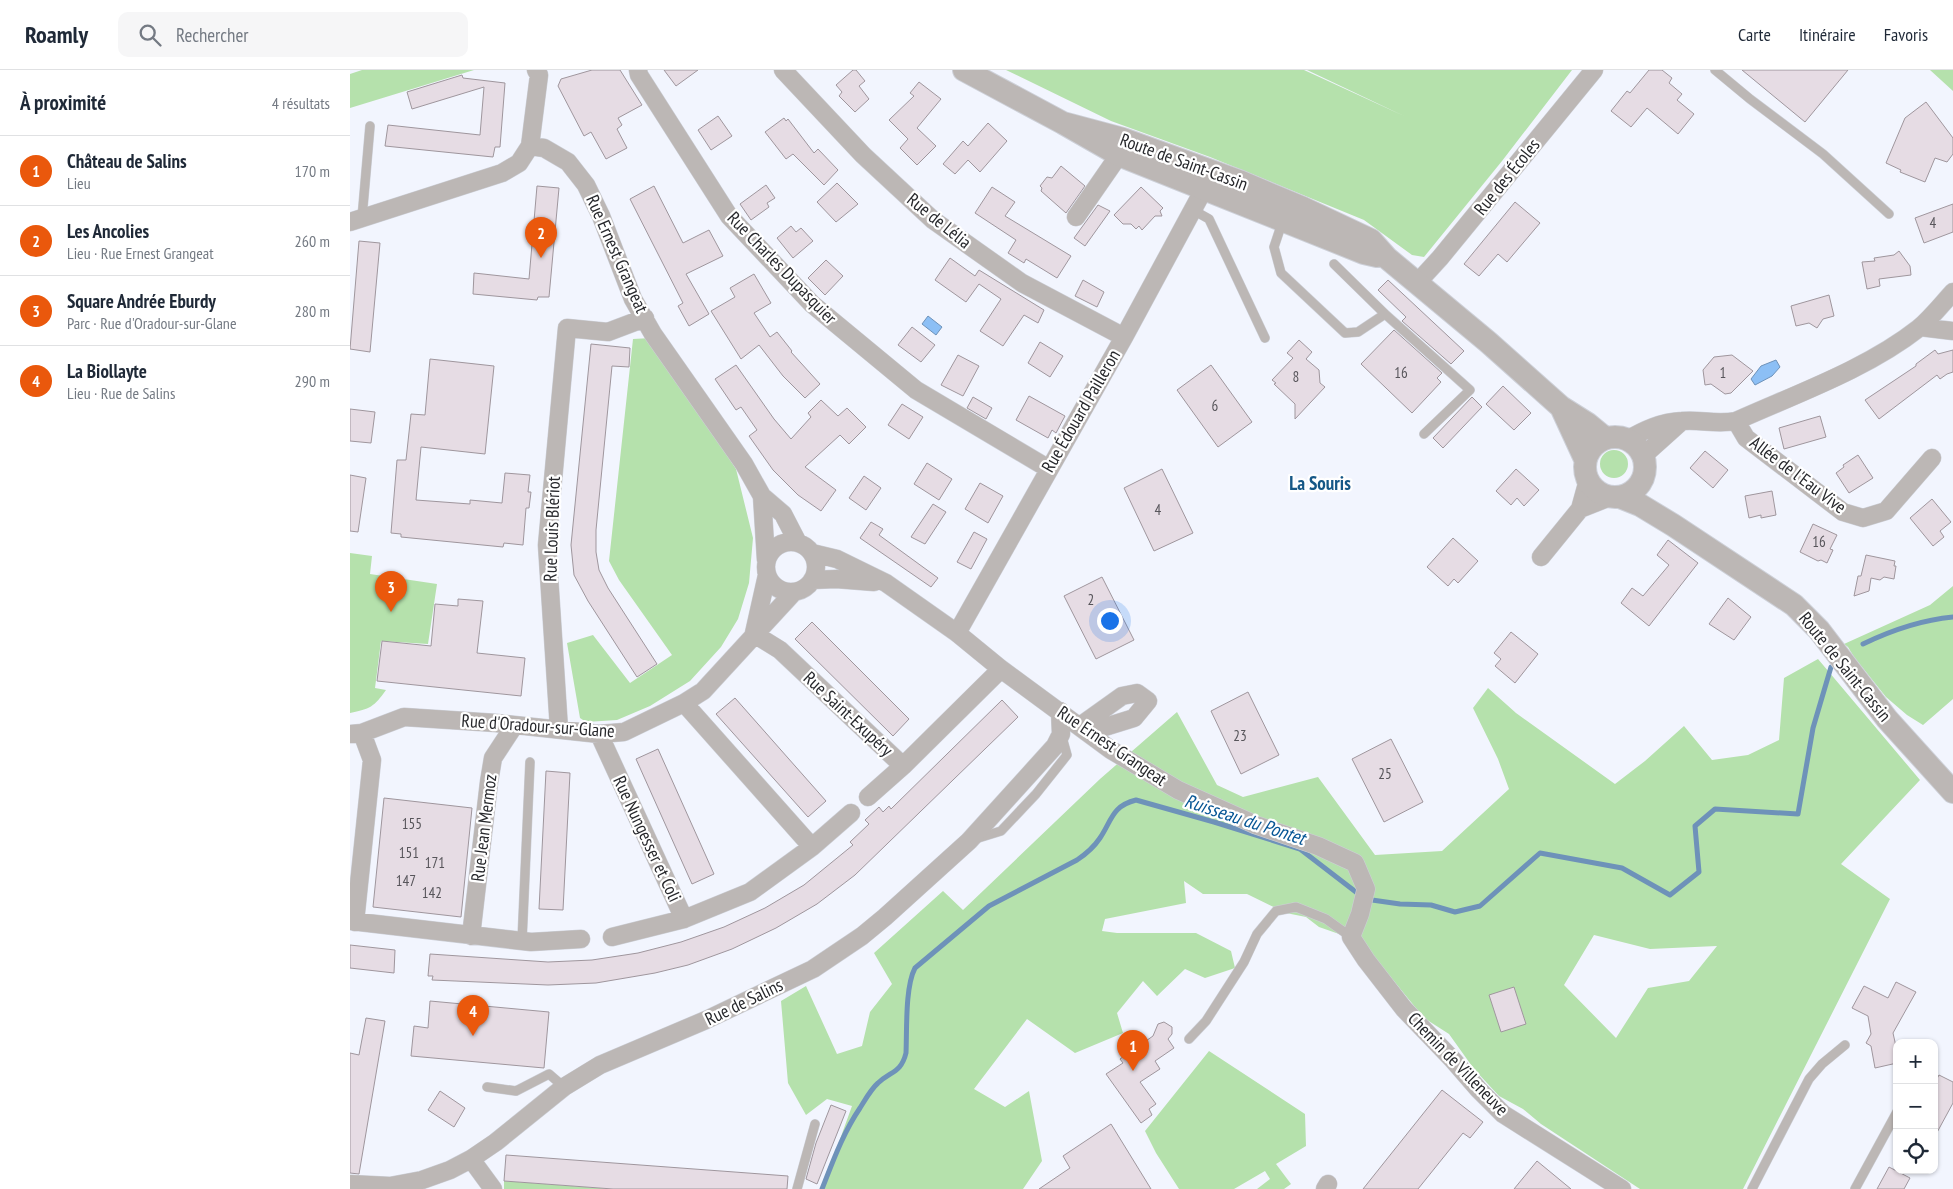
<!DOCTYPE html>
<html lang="fr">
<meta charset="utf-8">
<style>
:root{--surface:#fff;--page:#f6f6f7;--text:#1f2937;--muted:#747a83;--line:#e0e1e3;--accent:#ea580c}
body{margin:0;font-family:"PT Sans Narrow",sans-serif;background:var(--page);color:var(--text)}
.controls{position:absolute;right:15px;bottom:15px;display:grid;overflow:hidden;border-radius:10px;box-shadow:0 1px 4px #0004}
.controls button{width:45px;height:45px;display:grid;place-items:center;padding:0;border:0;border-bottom:1px solid var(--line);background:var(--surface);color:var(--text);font:25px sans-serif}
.you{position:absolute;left:759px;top:550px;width:18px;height:18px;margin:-12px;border:4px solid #fff;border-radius:50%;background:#1a73e8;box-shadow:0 0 0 8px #1a73e833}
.badge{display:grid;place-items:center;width:32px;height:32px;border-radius:50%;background:var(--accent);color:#fff;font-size:16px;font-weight:700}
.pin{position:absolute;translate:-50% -41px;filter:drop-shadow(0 1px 2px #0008)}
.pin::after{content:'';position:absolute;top:26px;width:18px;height:15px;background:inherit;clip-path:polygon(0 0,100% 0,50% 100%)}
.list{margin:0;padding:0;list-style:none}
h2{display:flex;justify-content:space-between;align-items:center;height:65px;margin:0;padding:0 20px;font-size:21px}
h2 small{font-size:16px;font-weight:400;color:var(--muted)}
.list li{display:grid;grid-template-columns:32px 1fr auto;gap:15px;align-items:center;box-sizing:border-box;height:70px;padding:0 20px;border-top:1px solid var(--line)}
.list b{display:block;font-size:19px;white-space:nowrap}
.list p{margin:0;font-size:16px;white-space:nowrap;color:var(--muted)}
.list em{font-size:16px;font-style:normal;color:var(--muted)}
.icon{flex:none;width:28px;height:28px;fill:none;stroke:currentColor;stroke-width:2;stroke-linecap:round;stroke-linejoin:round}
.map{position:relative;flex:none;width:1603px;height:1119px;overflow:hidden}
header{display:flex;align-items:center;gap:30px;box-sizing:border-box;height:70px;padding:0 25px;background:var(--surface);border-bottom:1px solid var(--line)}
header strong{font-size:24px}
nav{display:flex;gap:28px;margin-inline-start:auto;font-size:18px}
.search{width:350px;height:45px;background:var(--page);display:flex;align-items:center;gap:12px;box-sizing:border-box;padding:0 18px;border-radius:10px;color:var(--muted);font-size:19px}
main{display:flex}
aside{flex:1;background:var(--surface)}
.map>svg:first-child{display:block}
.green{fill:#b5e1ac;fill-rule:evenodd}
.water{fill:#8cbff5;stroke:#6e92b9}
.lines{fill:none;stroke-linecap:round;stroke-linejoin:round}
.stream{stroke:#6e92b9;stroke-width:5}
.building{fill:#e6dce4;stroke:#9f969d}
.service-casing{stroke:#cdd0d8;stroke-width:10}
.minor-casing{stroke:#cdd0d8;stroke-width:19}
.tertiary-casing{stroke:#cdd0d8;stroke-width:24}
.service{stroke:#bcb7b5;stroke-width:9}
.minor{stroke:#bcb7b5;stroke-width:18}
.tertiary{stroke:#bcb7b5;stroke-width:22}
.labels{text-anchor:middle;stroke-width:4.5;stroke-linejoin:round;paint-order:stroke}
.number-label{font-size:15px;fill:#57555a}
.street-label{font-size:18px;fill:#27282c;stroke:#fff}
.neighbourhood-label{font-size:19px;font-weight:bold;fill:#155786;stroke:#fff}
.water-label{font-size:19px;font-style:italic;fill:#075695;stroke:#fff}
</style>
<header>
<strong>Roamly</strong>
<div class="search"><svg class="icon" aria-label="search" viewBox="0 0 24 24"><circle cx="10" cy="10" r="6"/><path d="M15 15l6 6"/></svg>Rechercher</div>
<nav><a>Carte</a><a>Itinéraire</a><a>Favoris</a></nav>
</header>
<main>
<aside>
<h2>À proximité<small>4 résultats</small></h2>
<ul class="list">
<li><span class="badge">1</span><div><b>Château de Salins</b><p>Lieu</p></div><em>170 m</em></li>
<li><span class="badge">2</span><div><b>Les Ancolies</b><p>Lieu · Rue Ernest Grangeat</p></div><em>260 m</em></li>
<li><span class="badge">3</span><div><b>Square Andrée Eburdy</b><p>Parc · Rue d'Oradour-sur-Glane</p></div><em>280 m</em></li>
<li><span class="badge">4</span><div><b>La Biollayte</b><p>Lieu · Rue de Salins</p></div><em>290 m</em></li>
</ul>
</aside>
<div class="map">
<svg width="1603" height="1119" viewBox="0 0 1603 1119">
<rect width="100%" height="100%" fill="#f2f5fe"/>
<!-- green -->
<path class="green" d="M 12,0 L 124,0 L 0,38 L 0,4 Z
M 656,0 L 954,0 L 1054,46 L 957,0 L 1222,0 L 1152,91 L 1074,187 L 1062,185 L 1014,150 L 860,87 L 761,51 Z
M 1580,0 L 1603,0 L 1603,21 Z
M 301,268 L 386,399 L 403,468 L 399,513 L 388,549 L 371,577 L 340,611 L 300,636 L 267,650 L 236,652 L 230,648 L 217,573 L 243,565 L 280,613 L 322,585 L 269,510 L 259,491 L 283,269 Z
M1250 394a14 14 0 1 1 28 0a14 14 0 1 1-28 0Z
M 0,483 L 22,486 L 20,504 L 87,514 L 78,574 L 31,571 L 25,618 L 36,620 C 24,637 20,639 0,643 Z
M 1603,516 L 1603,629 L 1573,655 L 1557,645 L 1536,627 L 1504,587 L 1498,577 L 1494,574 L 1580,535 Z
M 1468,589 L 1570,710 L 1491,794 L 1540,829 L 1393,1119 L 1290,1119 L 1191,1054 L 1173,1039 L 1149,1026 L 1124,999 L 1099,964 L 1074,948 L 1012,872 L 969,857 L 956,847 L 936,843 L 897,824 L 853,824 L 834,811 L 836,833 L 755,849 L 752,861 L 767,863 L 846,863 L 881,881 L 885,898 L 855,908 L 835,899 L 807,926 L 793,911 L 767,943 L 773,963 L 725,983 L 677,949 L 624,1019 L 655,1037 L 679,1021 L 692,1091 L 673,1119 L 472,1119 L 502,1036 L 477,1029 L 456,1045 L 438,1013 L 431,931 L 456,916 L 487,984 L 512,976 L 520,942 L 542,914 L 524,883 L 593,821 L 613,840 L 750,709 L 827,642 L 867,715 L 893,727 L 968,707 L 1025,785 L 1092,781 L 1159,719 L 1148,689 L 1123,638 L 1138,618 L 1166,643 L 1265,714 L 1295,691 L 1334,656 L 1362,690 L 1398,685 L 1429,670 L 1434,608 ZM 1244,865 L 1300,879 L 1367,876 L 1339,911 L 1298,918 L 1266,968 L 1214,915 Z
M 859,981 L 955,1044 L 956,1076 L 926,1094 L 941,1114 L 934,1119 L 907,1119 L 920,1109 L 915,1101 L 884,1119 L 829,1119 L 806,1083 L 795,1061 Z
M 154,1111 L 263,1119 L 154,1119 Z"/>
<!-- water -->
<path class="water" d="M 578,246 L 592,257 L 586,265 L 572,254 Z
M 1426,290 L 1430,297 L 1422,306 L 1405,315 L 1401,309 L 1411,296 Z"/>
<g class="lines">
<!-- stream -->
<path class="stream" d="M 1513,574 C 1542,560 1571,550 1603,547
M 472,1119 C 483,1091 493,1063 510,1038 C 515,1030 521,1019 528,1013 C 541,1001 551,1003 556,983 C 557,960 555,917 565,898 L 639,836 L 727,790 C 736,784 744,777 750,768 C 762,750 762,736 786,730 L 864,752 L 950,779 L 1015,829 L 1050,834 L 1081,835 L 1105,842 L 1130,836 L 1190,783 L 1272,798 L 1320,825 L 1349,802 L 1345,756 L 1365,739 L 1448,744 L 1463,658 L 1481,597"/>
</g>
<!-- building -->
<path class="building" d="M 242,0 L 270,0 L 292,35 L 268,48 L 272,55 L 267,59 L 277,78 L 256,89 L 241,62 L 234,66 L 208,16 L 211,9 Z
M 314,0 L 348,0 L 326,16 Z
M 503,0 L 506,0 L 515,11 L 509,16 L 519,29 L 505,42 L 489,26 L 492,22 L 486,15 Z
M 1299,0 L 1312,0 L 1322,8 L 1319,13 L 1332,24 L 1327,30 L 1344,44 L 1328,64 L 1297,38 L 1281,57 L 1261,41 L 1277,21 L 1280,23 Z
M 1392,0 L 1498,0 L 1455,52 Z
M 112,5 L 113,8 L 155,13 L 150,77 L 145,77 L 143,87 L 35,76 L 38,55 L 130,65 L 134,17 L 62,39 L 57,22 Z
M 569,12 L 591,29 L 567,58 L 586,76 L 567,95 L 550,78 L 558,69 L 539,50 L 564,26 L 560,23 Z
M 1576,32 L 1603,68 L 1603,84 L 1597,92 L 1585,88 L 1575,112 L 1550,102 L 1551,100 L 1536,93 L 1555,48 Z
M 368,46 L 382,66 L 361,80 L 348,60 Z
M 434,48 L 436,51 L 438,49 L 464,83 L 468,79 L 488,100 L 474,115 L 443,84 L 436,89 L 415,62 Z
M 638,53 L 657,71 L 630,102 L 618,90 L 605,104 L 593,94 L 613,71 L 618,76 Z
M 711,96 L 735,116 L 716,143 L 691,121 L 692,118 L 690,116 L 697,107 L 702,108 Z
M 487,113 L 508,134 L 486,152 L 467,132 Z
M 416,115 L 425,128 L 417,133 L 419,137 L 401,150 L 390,134 Z
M 187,116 L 209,118 L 199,227 L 188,227 L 187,230 L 123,224 L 124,203 L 179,209 Z
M 304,116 L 333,173 L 359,160 L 373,186 L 336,204 L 359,244 L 339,256 L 328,236 L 333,233 L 280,129 Z
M 642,117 L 665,132 L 655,146 L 721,186 L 707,208 L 676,189 L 674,193 L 658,183 L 666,170 L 625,143 Z
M 791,117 L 813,138 L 810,141 L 812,146 L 805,146 L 792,160 L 789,156 L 786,159 L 781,154 L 773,154 L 764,145 Z
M 1165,132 L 1190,153 L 1157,192 L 1148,184 L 1129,206 L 1114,194 Z
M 1603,134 L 1603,162 L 1574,173 L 1565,148 Z
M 748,135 L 760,141 L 735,176 L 724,168 Z
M 441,156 L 446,162 L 451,158 L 463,171 L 443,188 L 427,168 Z
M 9,171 L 30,173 L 20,282 L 0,279 Z
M 1549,181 L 1560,196 L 1561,205 L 1529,209 L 1530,216 L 1517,219 L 1512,192 L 1525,191 L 1524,188 L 1544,185 Z
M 600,188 L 625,206 L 629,200 L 694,240 L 688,253 L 674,245 L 653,276 L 630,261 L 651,229 L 629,214 L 616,232 L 585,210 Z
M 476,190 L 493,206 L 475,225 L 458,208 Z
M 404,204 L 421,233 L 404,243 L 420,267 L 427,262 L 442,281 L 441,282 L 470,314 L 455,328 L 433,306 L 409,275 L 391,289 L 361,241 L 385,227 L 380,218 Z
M 733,210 L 754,222 L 747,237 L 725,226 Z
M 1038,210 L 1114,281 L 1101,294 L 1052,251 L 1056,247 L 1028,220 Z
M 1479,225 L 1484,246 L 1473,249 L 1467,258 L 1459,253 L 1446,256 L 1441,236 Z
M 562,257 L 585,275 L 571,292 L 548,275 Z
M 1044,260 L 1092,303 L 1087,308 L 1091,312 L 1062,343 L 1011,294 Z
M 949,270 L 962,282 L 956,289 L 969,300 L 970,313 L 975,317 L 945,349 L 945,334 L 924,314 L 926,313 L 922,310 L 943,288 L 937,283 Z
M 690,272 L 713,286 L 700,307 L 678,293 Z
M 241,274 L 280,278 L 279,297 L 262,296 L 246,460 L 246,482 L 249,500 L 258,518 L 307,594 L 287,607 L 238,531 L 224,505 L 221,475 Z
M 1585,280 L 1588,284 L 1603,280 L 1603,302 L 1597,304 L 1590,309 L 1587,305 L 1529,349 L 1515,330 L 1566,296 L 1566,294 Z
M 608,285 L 629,296 L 613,326 L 591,315 Z
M 1382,285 L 1403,301 L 1381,323 L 1375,324 L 1361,314 L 1355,315 L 1353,300 L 1364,287 Z
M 80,289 L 144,296 L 135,384 L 71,377 L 66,430 L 120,434 L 120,430 L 152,433 L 155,403 L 180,405 L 178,422 L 181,422 L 179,438 L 176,438 L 173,475 L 154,473 L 153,477 L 51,467 L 51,464 L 41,463 L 47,390 L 56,390 L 61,344 L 75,345 Z
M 386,295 L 424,349 L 441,369 L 461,347 L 458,343 L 471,330 L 488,346 L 497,338 L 516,357 L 499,374 L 490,365 L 455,397 L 486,420 L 471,441 L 448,425 L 423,400 L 399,366 L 407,360 L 391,337 L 386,340 L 365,309 Z
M 861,295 L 902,352 L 868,377 L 827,320 Z
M 1153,316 L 1181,343 L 1164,360 L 1136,334 Z
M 679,326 L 715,346 L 706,363 L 702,360 L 698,368 L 666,350 Z
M 623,327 L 642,338 L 636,349 L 617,338 Z
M 1122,327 L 1132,337 L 1093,378 L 1083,368 Z
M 552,334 L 573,347 L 559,369 L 538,355 Z
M 0,339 L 25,342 L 21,373 L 0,371 Z
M 1470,346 L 1476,367 L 1434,379 L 1429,358 Z
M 1355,381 L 1378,400 L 1363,418 L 1340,398 Z
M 1508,385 L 1523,408 L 1499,423 L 1486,403 L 1494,397 L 1493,395 Z
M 577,393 L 602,409 L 589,430 L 564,414 Z
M 812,399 L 843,463 L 804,481 L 774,418 Z
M 1166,399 L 1189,420 L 1174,436 L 1167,428 L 1161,435 L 1146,421 Z
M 0,405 L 16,408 L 8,462 L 0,461 Z
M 514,406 L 531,418 L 516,440 L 499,428 Z
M 630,413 L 653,426 L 638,453 L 615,439 Z
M 1422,421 L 1426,445 L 1411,448 L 1411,445 L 1399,448 L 1395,426 Z
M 1582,429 L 1601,452 L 1590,461 L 1594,467 L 1583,476 L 1560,448 Z
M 583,434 L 596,442 L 575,474 L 561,467 Z
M 521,452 L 533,459 L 529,465 L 588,508 L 581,517 L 510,468 Z
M 1463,454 L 1487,465 L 1480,479 L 1483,480 L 1477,493 L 1471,490 L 1468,491 L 1450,482 Z
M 624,462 L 637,469 L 621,499 L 607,492 Z
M 1103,468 L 1128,491 L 1108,513 L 1104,509 L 1098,516 L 1077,497 Z
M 1318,470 L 1348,493 L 1299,556 L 1271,533 L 1282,518 L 1293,526 L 1319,495 L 1307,485 Z
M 1516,485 L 1545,491 L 1544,496 L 1546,496 L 1544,509 L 1534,507 L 1530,510 L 1521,508 L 1519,521 L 1504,526 L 1508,506 L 1511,506 Z
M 752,507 L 784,570 L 746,589 L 714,526 Z
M 1378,528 L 1401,547 L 1384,570 L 1359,554 Z
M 108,529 L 133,531 L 127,583 L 175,588 L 171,626 L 27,611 L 32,571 L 81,576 L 85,534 L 108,536 Z
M 462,552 L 559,649 L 543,666 L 445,569 Z
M 1161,562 L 1188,584 L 1165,613 L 1145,596 L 1151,589 L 1144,583 Z
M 898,622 L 929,685 L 891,704 L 861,641 Z
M 385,628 L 476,731 L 458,747 L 366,644 Z
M 652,630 L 668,647 L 505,805 L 467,834 L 426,858 L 382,879 L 338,895 L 305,903 L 246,913 L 198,915 L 82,910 L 83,906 L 78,906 L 80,884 L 198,892 L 242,890 L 288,883 L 331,872 L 374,857 L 415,838 L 454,815 L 503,775 L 500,772 L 519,754 L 515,750 L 529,737 L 533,742 L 539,736 L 541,739 Z
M 1041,669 L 1073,732 L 1034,752 L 1002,689 Z
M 308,679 L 364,804 L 342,814 L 286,689 Z
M 196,701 L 220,703 L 213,840 L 189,839 Z
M 34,728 L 122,738 L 111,847 L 23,837 Z
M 0,875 L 45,880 L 44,903 L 0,898 Z
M 1546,912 L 1566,922 L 1543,963 L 1547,981 L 1547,993 L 1525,998 L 1521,976 L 1516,973 L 1521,964 L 1518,946 L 1502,938 L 1514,916 L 1538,928 Z
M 1164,917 L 1176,954 L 1151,962 L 1139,925 Z
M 80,931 L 199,942 L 194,998 L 61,986 L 64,956 L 78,958 Z
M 16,948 L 35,951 L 9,1104 L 0,1103 L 0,983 L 9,985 Z
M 814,952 L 822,957 L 822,964 L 818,969 L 824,978 L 805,991 L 810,999 L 790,1012 L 806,1034 L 799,1039 L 802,1045 L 791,1053 L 756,1004 L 773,993 L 770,989 L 803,966 L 808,954 Z
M 1589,1005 L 1603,1012 L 1603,1033 L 1584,1068 L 1584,1014 Z
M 1092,1020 L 1133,1052 L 1120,1068 L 1113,1063 L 1068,1119 L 1013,1119 Z
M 90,1021 L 115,1038 L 104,1057 L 78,1040 Z
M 481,1035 L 496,1041 L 467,1114 L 456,1109 L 466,1073 Z
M 761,1054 L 801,1119 L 689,1119 L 720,1098 L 713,1086 Z
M 156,1085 L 438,1106 L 437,1119 L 263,1119 L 154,1111 Z
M 1187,1091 L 1221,1119 L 1164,1119 Z
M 1539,1097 L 1560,1108 L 1554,1119 L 1527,1119 Z"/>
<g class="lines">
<!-- service casing -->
<g class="service-casing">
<path id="service" d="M 1365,0 L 1400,29 L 1473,84 L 1539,144
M 843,140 L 859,149 L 915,268
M 12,148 L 20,56
M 933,150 L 924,177 L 931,203 L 995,263 L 1008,262 L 1035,244
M 984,194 L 1035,244 L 1120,320 L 1074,364
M 625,769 L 651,761 L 686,724 L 717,685 L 712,667
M 172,871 L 180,692
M 839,969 L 856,951 L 894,892 L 907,864 L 926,841 L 946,837 L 976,849 L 1001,867
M 137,1017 L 166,1021 L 199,1004 L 214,1017
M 447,1119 L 465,1054
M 1402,1119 L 1459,1009 L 1472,994 L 1495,975
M 1505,1119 L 1547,1042"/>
</g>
<!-- minor casing -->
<g class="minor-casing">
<path id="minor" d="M 288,0 L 289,5 L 379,146 L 462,234 L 566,320 L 699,399
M 433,0 L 513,85 L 583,150 L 672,213 L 774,267
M 180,76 L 194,78 L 218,92 L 236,115 L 251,146 L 283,229 L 303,264 L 394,394 L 412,426 L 433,444 L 448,473
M 726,147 L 769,85 L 772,74
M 0,152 L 152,103 L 169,93 L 180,76 L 189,5 L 186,0
M 1068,212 L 1090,188 L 1244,0
M 1570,257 L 1603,261
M 1386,351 L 1396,368 L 1493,442 L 1513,448 L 1536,441 L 1582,388
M 1277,370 C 1294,360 1311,352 1332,351 C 1351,349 1365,355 1386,351 C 1446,324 1517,299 1569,258 C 1581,248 1592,234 1603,222
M 1293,386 L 1332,351
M 412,426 L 416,490
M 1230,439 L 1260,427
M416 497a25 25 0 1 1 50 0a25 25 0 1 1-50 0Z
M 462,483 L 487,489 L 536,513 L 607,563 L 651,599 L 761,680 L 828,720 L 906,755 L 968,776 L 1005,793 L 1016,819 L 1010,844 L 1001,867 L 1016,890 L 1054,939 L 1103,990 L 1129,1020 L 1153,1044 L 1272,1119
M 1191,487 L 1230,439 L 1238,410
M 462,510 L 486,509 L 524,512
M 404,563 L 417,505
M 607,563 L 774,267 L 854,119
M 404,564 L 430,580 L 553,696 L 651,599
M 787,623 L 798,631 L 784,648 L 755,657 L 730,656 L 772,626 Z
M 334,633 L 462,777
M 209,659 L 197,475 L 217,258 L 258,262 L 295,248
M 0,664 L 12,663 L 54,647 L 146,653 L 249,664 L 274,662 L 334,633 L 353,621 L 444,522
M 249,664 L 334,849
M 518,727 L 553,696
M 0,851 L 181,872 L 231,869
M 5,852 L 22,690 L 12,663
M 121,866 L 139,712 L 143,688 L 164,656
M 262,867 L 334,849 L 400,822 L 462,777 L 501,743
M 121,1089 L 143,1119
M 0,1114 L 40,1116 L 72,1110 L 100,1100 L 121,1089 L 146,1072 L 214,1017 L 250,995 L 356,950 L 463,899 L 512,866 L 535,847 L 619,771 L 705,676 L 711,664 L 710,641
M 975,1119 L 978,1114"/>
</g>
<!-- tertiary casing -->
<g class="tertiary-casing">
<path id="tertiary" d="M 614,0 L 713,53 L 769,85 L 1014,183 L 1027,186
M 713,53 L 773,69 L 889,111 L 953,138 L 1021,170 L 1037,188 L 1138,272 L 1211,337 L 1238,354 L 1255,368
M 1211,337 L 1235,389
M1235 397a30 30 0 1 1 60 0a30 30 0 1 1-60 0Z
M 1270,427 L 1290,435 L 1323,455 L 1444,535 L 1469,560 L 1537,649 L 1603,722"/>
</g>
<!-- service -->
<use href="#service" class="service"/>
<!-- minor -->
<use href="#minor" class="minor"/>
<!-- tertiary -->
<use href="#tertiary" class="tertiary"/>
</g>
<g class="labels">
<!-- number labels -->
<g class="number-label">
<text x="1583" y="158">4</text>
<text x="1051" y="308">16</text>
<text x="1373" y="308">1</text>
<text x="946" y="312">8</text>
<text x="865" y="341">6</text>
<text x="808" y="445">4</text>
<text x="1469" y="477">16</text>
<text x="741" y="535">2</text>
<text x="890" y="671">23</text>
<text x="1035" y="709">25</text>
<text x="62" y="759">155</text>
<text x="59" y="788">151</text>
<text x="85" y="798">171</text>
<text x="56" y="816">147</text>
<text x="82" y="828">142</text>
</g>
<!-- street labels -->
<g class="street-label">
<text transform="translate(834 92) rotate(20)" y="6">Route de Saint-Cassin</text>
<text transform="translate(1157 107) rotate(-51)" y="6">Rue des Écoles</text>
<text transform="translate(589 151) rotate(39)" y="6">Rue de Lélia</text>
<text transform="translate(267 184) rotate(66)" y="6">Rue Ernest Grangeat</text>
<text transform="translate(432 198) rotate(46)" y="6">Rue Charles Dupasquier</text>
<text transform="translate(731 341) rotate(-60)" y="6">Rue Édouard Pailleron</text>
<text transform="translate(1448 405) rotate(37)" y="6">Allée de l'Eau Vive</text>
<text transform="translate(202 459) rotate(-88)" y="6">Rue Louis Blériot</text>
<text transform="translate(1495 597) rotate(51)" y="6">Route de Saint-Cassin</text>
<text transform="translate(498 644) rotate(43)" y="6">Rue Saint-Exupéry</text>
<text transform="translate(188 656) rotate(4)" y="6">Rue d'Oradour-sur-Glane</text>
<text transform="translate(762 676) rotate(34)" y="6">Rue Ernest Grangeat</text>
<text transform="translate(134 758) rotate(-83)" y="6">Rue Jean Mermoz</text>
<text transform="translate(297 769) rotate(65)" y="6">Rue Nungesser et Coli</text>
<text transform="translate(394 932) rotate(-26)" y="6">Rue de Salins</text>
<text transform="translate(1108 994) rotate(46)" y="6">Chemin de Villeneuve</text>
</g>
<!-- neighbourhood labels -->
<g class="neighbourhood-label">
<text x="970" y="420">La Souris</text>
</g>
<!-- water labels -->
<g class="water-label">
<text transform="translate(895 749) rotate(18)" y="7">Ruisseau du Pontet</text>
</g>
</g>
</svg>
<div class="controls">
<button>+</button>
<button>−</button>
<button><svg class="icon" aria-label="locate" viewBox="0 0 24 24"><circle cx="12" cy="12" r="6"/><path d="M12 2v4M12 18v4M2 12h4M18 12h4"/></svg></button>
</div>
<div class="you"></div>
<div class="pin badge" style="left:783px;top:1001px">1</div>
<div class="pin badge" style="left:191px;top:188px">2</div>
<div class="pin badge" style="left:41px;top:542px">3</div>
<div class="pin badge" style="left:123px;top:966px">4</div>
</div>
</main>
